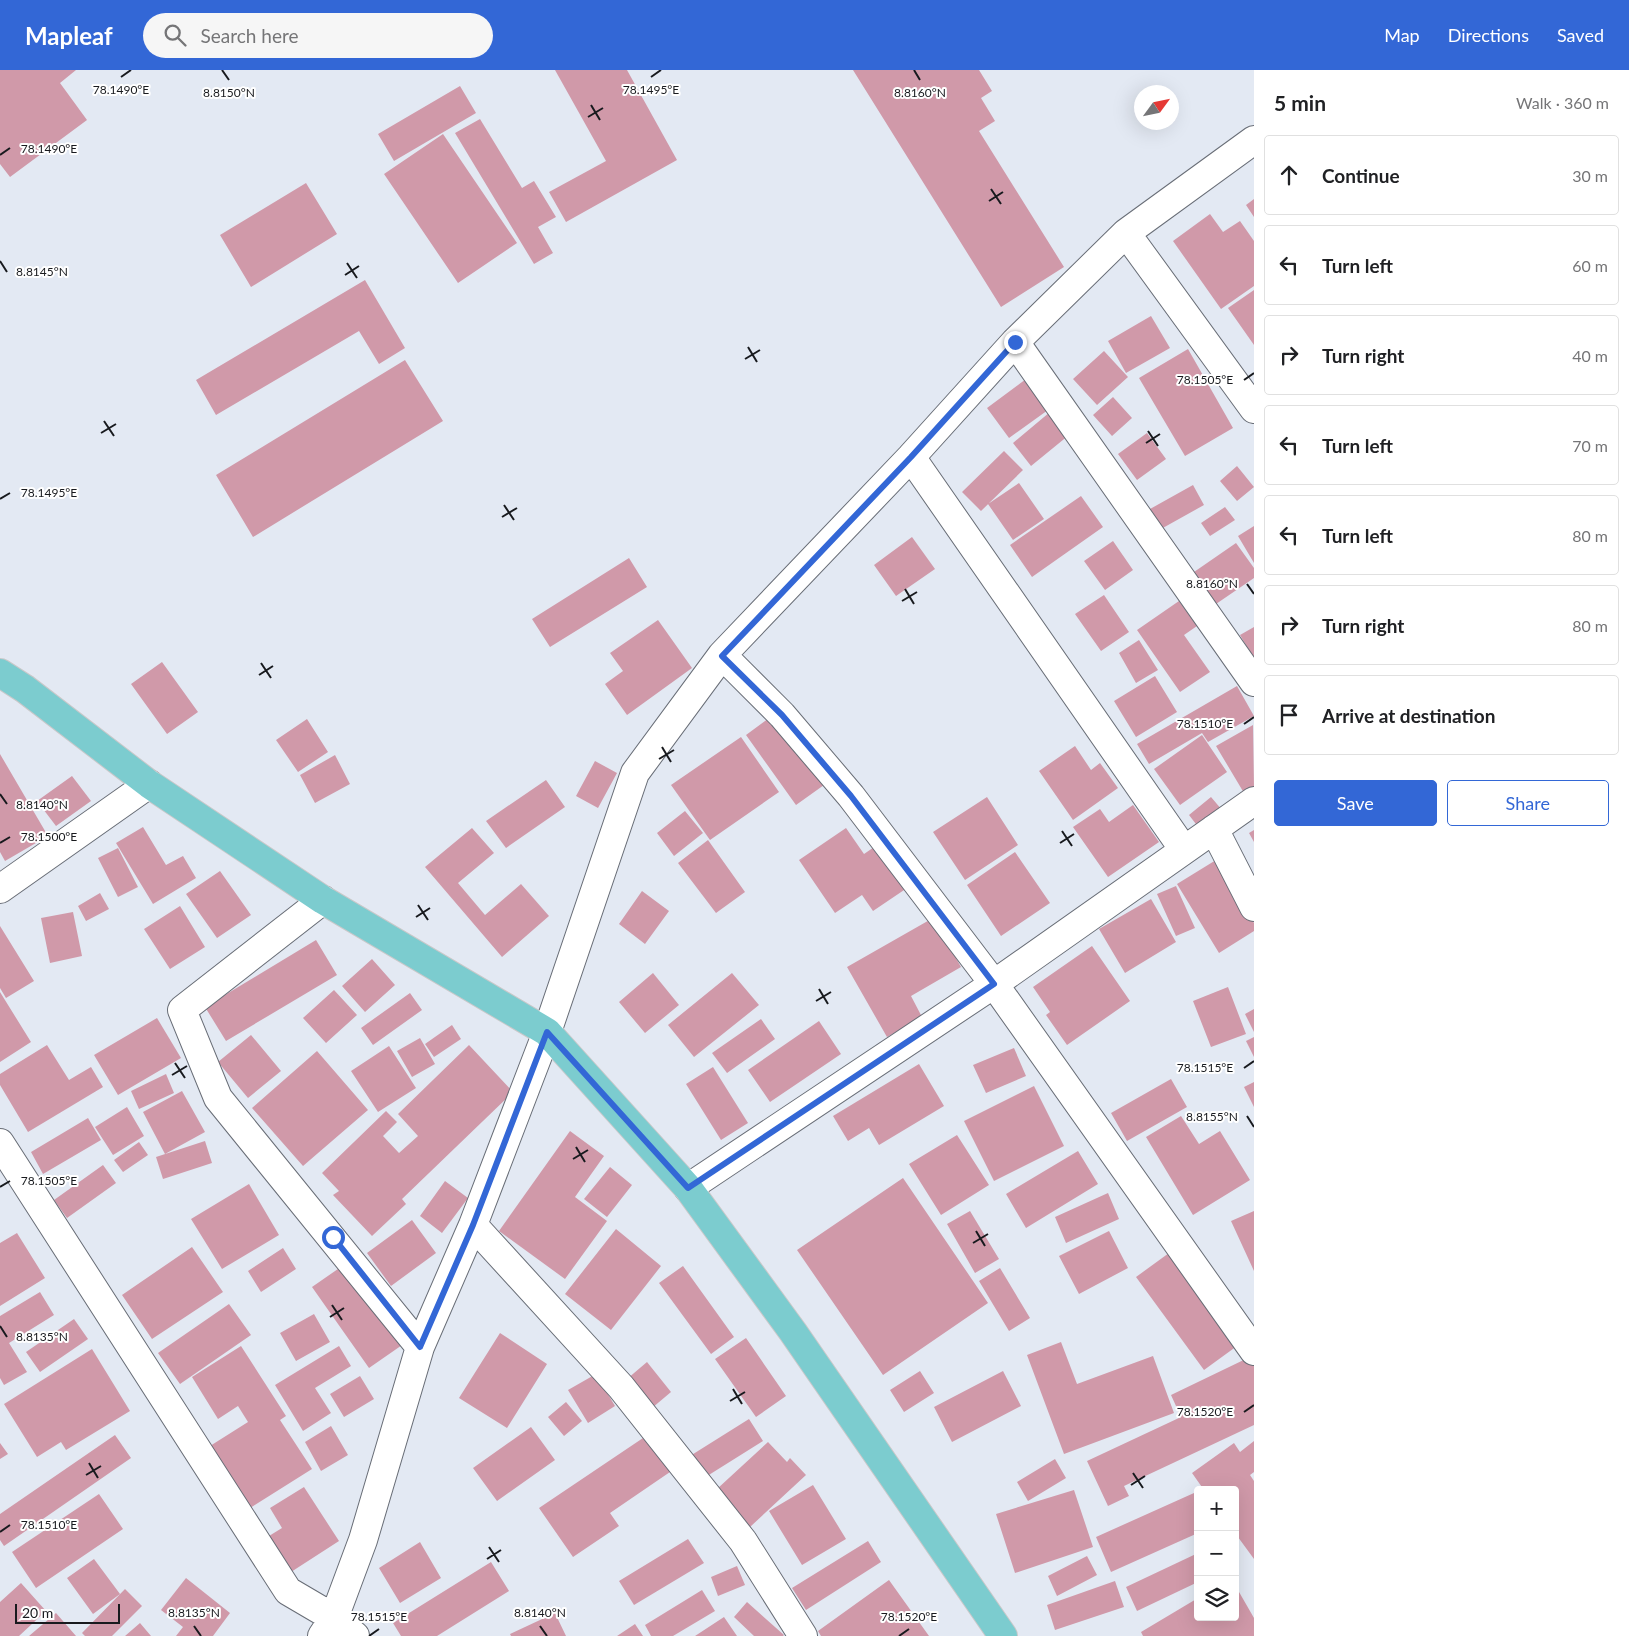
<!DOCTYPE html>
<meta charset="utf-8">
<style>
:root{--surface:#fff;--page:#f6f6f6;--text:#202124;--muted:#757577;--line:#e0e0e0;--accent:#3367d6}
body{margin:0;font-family:Lato,sans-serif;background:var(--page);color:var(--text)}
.controls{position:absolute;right:15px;bottom:15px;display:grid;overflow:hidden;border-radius:5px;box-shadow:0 5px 20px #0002}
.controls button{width:45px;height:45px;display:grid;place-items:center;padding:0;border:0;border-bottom:1px solid var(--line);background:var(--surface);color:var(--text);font:25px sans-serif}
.compass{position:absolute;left:1134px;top:15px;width:45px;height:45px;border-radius:50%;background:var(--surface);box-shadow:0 5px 20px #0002;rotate:57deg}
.scale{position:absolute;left:15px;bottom:12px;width:105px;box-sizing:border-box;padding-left:5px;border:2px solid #181a1e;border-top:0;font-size:14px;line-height:18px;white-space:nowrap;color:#181a1e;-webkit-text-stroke:4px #fff;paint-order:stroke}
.stop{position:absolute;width:15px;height:15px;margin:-11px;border:4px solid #3367d6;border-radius:50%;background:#fff}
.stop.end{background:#3367d6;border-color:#fff;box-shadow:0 1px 5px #0008}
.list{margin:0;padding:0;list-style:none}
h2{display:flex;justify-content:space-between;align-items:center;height:65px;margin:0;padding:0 20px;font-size:21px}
h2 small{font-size:16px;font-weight:400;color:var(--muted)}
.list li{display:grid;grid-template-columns:32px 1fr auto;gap:15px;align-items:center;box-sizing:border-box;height:80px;margin:0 10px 10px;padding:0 10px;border:1px solid var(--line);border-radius:5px}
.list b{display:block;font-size:19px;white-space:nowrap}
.list em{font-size:16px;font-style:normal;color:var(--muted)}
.actions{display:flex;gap:10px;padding:15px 20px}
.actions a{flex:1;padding:11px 0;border:1px solid var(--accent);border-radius:5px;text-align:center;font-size:18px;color:var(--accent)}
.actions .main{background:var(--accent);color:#fff}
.icon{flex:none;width:28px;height:28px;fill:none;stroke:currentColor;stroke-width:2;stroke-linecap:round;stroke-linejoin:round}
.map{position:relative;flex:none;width:1254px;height:1566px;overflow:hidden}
header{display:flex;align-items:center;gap:30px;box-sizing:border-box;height:70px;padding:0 25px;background:var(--accent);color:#fff}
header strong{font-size:24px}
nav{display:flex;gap:28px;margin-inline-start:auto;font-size:18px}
.search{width:350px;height:45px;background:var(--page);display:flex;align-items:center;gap:12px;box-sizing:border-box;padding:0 18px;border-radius:28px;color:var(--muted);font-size:19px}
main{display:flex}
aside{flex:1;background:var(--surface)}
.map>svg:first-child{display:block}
.building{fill:#d099a9}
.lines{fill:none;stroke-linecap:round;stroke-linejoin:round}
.minor-casing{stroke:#686d76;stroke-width:30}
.major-casing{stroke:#c8c8c9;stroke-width:30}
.minor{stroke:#fff;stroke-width:28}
.major{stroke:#7ccccf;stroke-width:28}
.route{stroke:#3367d6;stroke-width:6}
.ticks{fill:none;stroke:#181a1e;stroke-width:2}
.ticks-label{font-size:12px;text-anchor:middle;fill:#181a1e;stroke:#fff;stroke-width:4;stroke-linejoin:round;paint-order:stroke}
</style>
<header>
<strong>Mapleaf</strong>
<div class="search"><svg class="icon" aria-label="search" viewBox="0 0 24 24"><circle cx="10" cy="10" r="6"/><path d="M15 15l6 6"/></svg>Search here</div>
<nav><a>Map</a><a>Directions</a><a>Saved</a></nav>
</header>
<main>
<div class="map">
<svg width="1254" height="1566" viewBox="0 0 1254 1566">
<rect width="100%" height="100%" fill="#e3e9f3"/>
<!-- building -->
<path class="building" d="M 0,0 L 76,0 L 60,13 L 87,50 L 10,107 L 0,94 Z
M 555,0 L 627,0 L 677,90 L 566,152 L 549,122 L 606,91 Z
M 853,0 L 979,0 L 992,21 L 981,28 L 995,51 L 979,61 L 1064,197 L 1001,237 Z
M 460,16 L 476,43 L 394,91 L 378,64 Z
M 480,49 L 522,118 L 534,111 L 556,147 L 538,157 L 553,183 L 534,194 L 455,63 Z
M 443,64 L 517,173 L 458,213 L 384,104 Z
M 306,113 L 337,164 L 251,217 L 220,165 Z
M 1254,129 L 1254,147 L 1246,135 Z
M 1210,144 L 1223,162 L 1240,151 L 1254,171 L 1254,216 L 1221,239 L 1173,171 Z
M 365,210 L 405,278 L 379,294 L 359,261 L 216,345 L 196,310 Z
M 1254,220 L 1254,275 L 1228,238 Z
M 1151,246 L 1170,278 L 1126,303 L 1108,271 Z
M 1188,279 L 1233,358 L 1185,386 L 1139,308 Z
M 1104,281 L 1128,307 L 1097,335 L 1073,309 Z
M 405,290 L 443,351 L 253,467 L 216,405 Z
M 1026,309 L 1048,340 L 1009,368 L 987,338 Z
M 1113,327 L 1132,348 L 1112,366 L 1093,345 Z
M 1050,342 L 1069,365 L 1031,396 L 1013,373 Z
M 1147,363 L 1166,389 L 1137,410 L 1118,384 Z
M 1004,381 L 1023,400 L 981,441 L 962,422 Z
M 1237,396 L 1254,417 L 1237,431 L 1220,411 Z
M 1019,413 L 1044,449 L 1013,470 L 988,434 Z
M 1193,415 L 1204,435 L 1161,459 L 1150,439 Z
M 1081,426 L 1103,457 L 1032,507 L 1010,475 Z
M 1225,437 L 1235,450 L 1210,466 L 1201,453 Z
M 1254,456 L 1254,493 L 1238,466 Z
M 912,467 L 935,499 L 896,526 L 874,495 Z
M 1113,471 L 1133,500 L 1105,520 L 1084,491 Z
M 1236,473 L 1254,498 L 1254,508 L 1216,534 L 1194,502 Z
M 629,488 L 647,517 L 550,577 L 532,549 Z
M 1104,525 L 1129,562 L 1101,581 L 1075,544 Z
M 1179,531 L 1197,556 L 1184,565 L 1210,602 L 1180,622 L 1137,560 Z
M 658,550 L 692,598 L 627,645 L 605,614 L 623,601 L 610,583 Z
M 1254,557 L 1254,589 L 1240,565 Z
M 1139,570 L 1158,600 L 1136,613 L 1119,583 Z
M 162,592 L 198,642 L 167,664 L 131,614 Z
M 1155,606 L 1177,642 L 1136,667 L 1114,631 Z
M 1237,616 L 1254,646 L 1208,672 L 1202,663 L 1149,694 L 1137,674 Z
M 773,645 L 824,715 L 796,735 L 746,665 Z
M 307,649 L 328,682 L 298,702 L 276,670 Z
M 1253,655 L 1254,717 L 1244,723 L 1216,676 Z
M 1202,665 L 1227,702 L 1180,735 L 1154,699 Z
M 741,667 L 779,722 L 710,770 L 671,715 Z
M 1075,676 L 1091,700 L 1100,693 L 1118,718 L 1073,750 L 1039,701 Z
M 0,684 L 48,766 L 5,791 L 0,782 Z
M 335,685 L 350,714 L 315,733 L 300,705 Z
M 595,691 L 617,703 L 598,738 L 576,726 Z
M 72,706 L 91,731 L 56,756 L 37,731 Z
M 546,710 L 565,737 L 506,778 L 486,751 Z
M 987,727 L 1018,775 L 965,810 L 933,762 Z
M 1211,727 L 1222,740 L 1199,758 L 1189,745 Z
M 1133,735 L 1159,772 L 1108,807 L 1073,757 L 1100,739 L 1109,752 Z
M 685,741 L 703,763 L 674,786 L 657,763 Z
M 143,757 L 166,795 L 183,786 L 196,808 L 153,834 L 116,773 Z
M 472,758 L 494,783 L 458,813 L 485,845 L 521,814 L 549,846 L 502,887 L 425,797 Z
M 846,758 L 864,784 L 880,773 L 910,816 L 873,841 L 862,825 L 835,843 L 799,790 Z
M 1254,760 L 1254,772 L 1249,763 Z
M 708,770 L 745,822 L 716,843 L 678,793 Z
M 118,778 L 138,817 L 118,827 L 98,788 Z
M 1015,782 L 1050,833 L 1001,866 L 967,815 Z
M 1216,790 L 1254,853 L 1254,861 L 1219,883 L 1177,814 Z
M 220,801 L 251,845 L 217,868 L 186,824 Z
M 1176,816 L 1195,858 L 1176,866 L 1157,824 Z
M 642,821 L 669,841 L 645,874 L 619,854 Z
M 100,823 L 109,839 L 86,851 L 78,836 Z
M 1151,829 L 1176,872 L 1125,903 L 1099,859 Z
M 180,836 L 205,877 L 170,899 L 144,859 Z
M 73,842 L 82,886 L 50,893 L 41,848 Z
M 933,848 L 961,897 L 911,926 L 922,947 L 887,967 L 847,897 Z
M 0,856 L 34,911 L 6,928 L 0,918 Z
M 316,870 L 337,905 L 226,971 L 205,937 Z
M 1092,876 L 1130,931 L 1067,975 L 1046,945 L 1050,942 L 1033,917 Z
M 372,889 L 395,915 L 365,942 L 342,916 Z
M 653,903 L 679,935 L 645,963 L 619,932 Z
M 732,903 L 759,935 L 694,987 L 668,955 Z
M 1228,917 L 1246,964 L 1211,977 L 1193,931 Z
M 334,920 L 357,945 L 326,973 L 303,948 Z
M 0,922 L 31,972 L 0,992 Z
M 410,923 L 422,940 L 373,975 L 361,958 Z
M 1254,939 L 1254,962 L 1245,944 Z
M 157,948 L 181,988 L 118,1025 L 94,985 Z
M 761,949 L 775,969 L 727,1003 L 712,983 Z
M 819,951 L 841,984 L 770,1032 L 748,1000 Z
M 452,955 L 461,969 L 434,987 L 425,974 Z
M 251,965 L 281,1001 L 248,1028 L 218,992 Z
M 1254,967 L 1254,987 L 1246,971 Z
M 420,968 L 435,994 L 412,1007 L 397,981 Z
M 47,975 L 69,1010 L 91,997 L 103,1017 L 28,1062 L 0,1015 L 0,1004 Z
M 469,975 L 513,1022 L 402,1129 L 406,1134 L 372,1166 L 333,1125 L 339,1121 L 322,1103 L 386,1041 L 397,1052 L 383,1066 L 399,1083 L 418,1066 L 398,1044 Z
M 389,976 L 416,1018 L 378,1042 L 351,1001 Z
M 1014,978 L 1026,1006 L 986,1023 L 973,995 Z
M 317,981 L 368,1040 L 303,1096 L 252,1038 Z
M 919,994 L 944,1036 L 879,1075 L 869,1058 L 848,1071 L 833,1046 Z
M 713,997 L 748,1053 L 721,1070 L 686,1014 Z
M 166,1004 L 174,1023 L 139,1039 L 131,1021 Z
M 1171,1009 L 1187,1037 L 1127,1071 L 1111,1043 Z
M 1254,1012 L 1254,1037 L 1244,1017 Z
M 1034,1016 L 1064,1076 L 994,1111 L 964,1051 Z
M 182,1021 L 205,1062 L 165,1084 L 143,1042 Z
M 127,1037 L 144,1066 L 113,1085 L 95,1057 Z
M 1181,1046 L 1199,1074 L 1220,1061 L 1250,1110 L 1193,1145 L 1146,1067 Z
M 88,1048 L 101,1070 L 43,1104 L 31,1082 Z
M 570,1061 L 604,1086 L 575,1127 L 607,1151 L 565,1209 L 499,1161 Z
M 957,1065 L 989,1115 L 941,1145 L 909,1094 Z
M 205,1071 L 212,1093 L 163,1109 L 156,1087 Z
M 139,1072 L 148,1085 L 123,1102 L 114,1090 Z
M 1078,1081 L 1098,1114 L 1026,1158 L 1006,1124 Z
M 103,1095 L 116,1113 L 67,1148 L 54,1130 Z
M 610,1097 L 632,1115 L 607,1147 L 584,1129 Z
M 903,1108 L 988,1233 L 883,1305 L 797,1180 Z
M 445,1111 L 468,1128 L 442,1163 L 420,1146 Z
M 249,1114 L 279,1165 L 222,1199 L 191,1149 Z
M 1108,1123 L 1119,1149 L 1066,1173 L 1055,1147 Z
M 970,1141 L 999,1189 L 975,1203 L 947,1154 Z
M 1254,1141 L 1254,1201 L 1231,1151 Z
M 412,1150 L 436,1183 L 391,1216 L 367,1183 Z
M 616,1159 L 661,1196 L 611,1260 L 565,1224 Z
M 1109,1161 L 1128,1198 L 1079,1224 L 1059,1186 Z
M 17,1163 L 45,1208 L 0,1236 L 0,1173 Z
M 192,1177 L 223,1222 L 152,1269 L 122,1225 Z
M 283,1178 L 296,1199 L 261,1222 L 248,1201 Z
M 1169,1183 L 1237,1276 L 1204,1300 L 1136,1207 Z
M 348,1192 L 405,1273 L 369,1298 L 312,1217 Z
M 683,1196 L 734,1267 L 711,1284 L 659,1213 Z
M 1000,1198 L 1030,1248 L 1009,1261 L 979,1211 Z
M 40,1222 L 54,1245 L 9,1273 L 27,1302 L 4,1315 L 0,1308 L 0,1246 Z
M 229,1234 L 251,1265 L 180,1314 L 158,1283 Z
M 314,1244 L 330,1272 L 296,1291 L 280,1263 Z
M 74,1249 L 88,1269 L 40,1302 L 26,1282 Z
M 500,1263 L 547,1294 L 507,1358 L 459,1328 Z
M 746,1268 L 786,1326 L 756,1347 L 715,1289 Z
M 1061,1272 L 1077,1314 L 1153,1286 L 1174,1343 L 1064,1384 L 1027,1285 Z
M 241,1276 L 286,1346 L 280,1350 L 312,1399 L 250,1438 L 210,1376 L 248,1352 L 238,1336 L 218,1349 L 192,1307 Z
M 339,1276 L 351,1296 L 315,1318 L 331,1343 L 303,1361 L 275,1315 Z
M 92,1279 L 130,1341 L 66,1380 L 61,1372 L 37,1387 L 4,1334 Z
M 1254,1285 L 1254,1355 L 1124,1416 L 1129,1426 L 1108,1436 L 1087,1391 L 1181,1347 L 1171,1325 Z
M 647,1292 L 671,1322 L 652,1338 L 627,1309 Z
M 920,1301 L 934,1323 L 904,1342 L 890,1320 Z
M 1003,1301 L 1021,1336 L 952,1372 L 934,1337 Z
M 596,1304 L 615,1336 L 588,1353 L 568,1320 Z
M 360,1306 L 374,1329 L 344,1347 L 330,1324 Z
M 566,1332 L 582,1351 L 564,1366 L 548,1347 Z
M 749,1349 L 763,1371 L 704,1408 L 690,1386 Z
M 331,1356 L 348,1385 L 321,1401 L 305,1372 Z
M 531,1357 L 555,1390 L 497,1431 L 473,1398 Z
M 115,1365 L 131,1388 L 4,1476 L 0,1470 L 0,1444 Z
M 646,1366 L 670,1402 L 610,1443 L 619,1456 L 573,1487 L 539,1438 Z
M 1254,1371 L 1254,1402 L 1250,1405 L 1254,1411 L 1254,1489 L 1235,1463 L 1235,1420 L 1204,1420 L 1192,1403 L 1234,1373 L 1240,1382 Z
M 768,1372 L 787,1392 L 790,1388 L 806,1405 L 750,1457 L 717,1419 Z
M 0,1373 L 8,1384 L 0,1389 Z
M 1055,1389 L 1066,1408 L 1028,1431 L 1017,1412 Z
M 813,1415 L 846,1469 L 802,1495 L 769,1441 Z
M 304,1417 L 339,1471 L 291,1502 L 269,1466 L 282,1458 L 270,1438 Z
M 1074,1420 L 1093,1477 L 1015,1503 L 996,1444 Z
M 1194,1423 L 1198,1432 L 1198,1463 L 1111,1502 L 1096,1467 Z
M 99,1424 L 123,1459 L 36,1518 L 12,1482 Z
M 688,1469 L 704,1493 L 634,1535 L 619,1511 Z
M 868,1471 L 881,1492 L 806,1540 L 792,1518 Z
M 420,1472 L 441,1508 L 400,1533 L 379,1498 Z
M 1198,1483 L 1198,1512 L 1137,1541 L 1126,1517 Z
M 1087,1486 L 1097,1505 L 1057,1526 L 1048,1506 Z
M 94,1489 L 120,1524 L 93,1544 L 67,1508 Z
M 491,1492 L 509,1521 L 437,1566 L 401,1566 L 393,1553 Z
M 737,1496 L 745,1515 L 718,1526 L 711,1507 Z
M 186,1508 L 230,1543 L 213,1566 L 176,1566 L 183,1557 L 161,1540 Z
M 889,1510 L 929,1566 L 821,1566 L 818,1561 Z
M 1115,1511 L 1124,1537 L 1055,1560 L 1047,1535 Z
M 21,1513 L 46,1541 L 19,1566 L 0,1566 L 0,1532 Z
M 1235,1515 L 1254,1548 L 1254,1566 L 1143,1566 L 1141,1562 L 1198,1528 L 1198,1547 L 1235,1547 Z
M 125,1519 L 142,1536 L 112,1566 L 85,1566 L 82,1563 Z
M 702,1520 L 715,1541 L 673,1566 L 651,1566 L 645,1555 Z
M 747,1532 L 784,1565 L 783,1566 L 754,1566 L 734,1547 Z
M 56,1543 L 76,1566 L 29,1566 Z
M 555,1543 L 566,1566 L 511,1566 L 510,1564 Z
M 724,1547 L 737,1566 L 695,1566 Z
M 140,1553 L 151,1566 L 125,1566 Z
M 635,1554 L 643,1566 L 617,1566 Z"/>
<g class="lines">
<!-- minor casing -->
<g class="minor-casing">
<path id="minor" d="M 1126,163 L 1254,339
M 1015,272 L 1254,612
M 911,387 L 1184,780
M 722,585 L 782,645 L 851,726 L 994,914 L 1254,1281
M 1214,759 L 1254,837
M 0,819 L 149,714
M 323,830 L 182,940 L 218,1028 L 420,1277
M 0,1073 L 288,1521 L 334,1548 L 355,1566
M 688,1118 L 994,914 L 1254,731
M 473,1155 L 621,1317 L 743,1471 L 803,1566
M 322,1566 L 334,1548 L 363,1470 L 420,1277 L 473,1155 L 547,962 L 635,703 L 722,585 L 911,387 L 1015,272 L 1126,163 L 1254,70"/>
</g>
<!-- major casing -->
<g class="major-casing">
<path id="major" d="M 0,603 L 25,619 L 149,714 L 323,830 L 547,962 L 688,1118 L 793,1262 L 1003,1566"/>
</g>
<!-- minor -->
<use href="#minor" class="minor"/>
<!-- major -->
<use href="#major" class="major"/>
</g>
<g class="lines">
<!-- route -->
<path class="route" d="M 333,1167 L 420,1277 L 473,1155 L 547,962 L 688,1118 L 994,914 L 851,726 L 782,645 L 722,586 L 911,387 L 1015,272"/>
</g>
<!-- ticks -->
<path class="ticks" d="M 222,0 L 229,10M 914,0 L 920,10M 121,7 L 131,0M 651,7 L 661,0M 591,35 L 600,50M 588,47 L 603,38M 0,85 L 10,78M 991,119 L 1001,134M 989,131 L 1003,122M 0,191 L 7,202M 347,193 L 357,208M 345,205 L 359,196M 748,277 L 757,292M 745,289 L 760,280M 1244,310 L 1254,303M 104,351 L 114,366M 1148,361 L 1158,376M 101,363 L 116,354M 1146,373 L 1160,364M 0,429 L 10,423M 504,435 L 514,450M 502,447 L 517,438M 1247,514 L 1254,524M 905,519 L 914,534M 902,531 L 917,522M 261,593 L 271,608M 259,605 L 273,596M 1244,654 L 1254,647M 662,677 L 671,692M 659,689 L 674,680M 0,724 L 7,734M 1062,761 L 1072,776M 0,773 L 10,767M 1060,773 L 1074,764M 418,835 L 428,850M 416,847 L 430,838M 819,919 L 828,934M 816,931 L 831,922M 175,993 L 185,1008M 1244,998 L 1254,991M 172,1005 L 187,996M 1247,1046 L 1254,1057M 576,1077 L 585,1092M 573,1089 L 588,1080M 0,1117 L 10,1111M 976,1161 L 985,1176M 973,1173 L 988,1164M 332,1235 L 342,1250M 330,1247 L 344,1238M 0,1256 L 7,1267M 733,1319 L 742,1334M 730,1331 L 745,1322M 1244,1342 L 1254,1335M 89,1393 L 98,1408M 1133,1403 L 1143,1418M 86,1405 L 101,1396M 1131,1415 L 1145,1406M 0,1462 L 10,1455M 489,1477 L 499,1492M 487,1489 L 501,1480M 194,1556 L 201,1566M 540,1556 L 547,1566M 369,1566 L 379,1559M 899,1566 L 909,1559"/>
<g class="ticks-label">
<text x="121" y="24">78.1490°E</text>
<text x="651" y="24">78.1495°E</text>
<text x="920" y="27">8.8160°N</text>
<text x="229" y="27">8.8150°N</text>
<text x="49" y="83">78.1490°E</text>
<text x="42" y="206">8.8145°N</text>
<text x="1205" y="314">78.1505°E</text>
<text x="49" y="427">78.1495°E</text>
<text x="1212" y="518">8.8160°N</text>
<text x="1205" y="658">78.1510°E</text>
<text x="42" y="739">8.8140°N</text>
<text x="49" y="771">78.1500°E</text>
<text x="1205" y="1002">78.1515°E</text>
<text x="1212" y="1051">8.8155°N</text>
<text x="49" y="1115">78.1505°E</text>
<text x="42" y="1271">8.8135°N</text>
<text x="1205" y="1346">78.1520°E</text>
<text x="49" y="1459">78.1510°E</text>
<text x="194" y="1547">8.8135°N</text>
<text x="540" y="1547">8.8140°N</text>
<text x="379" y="1551">78.1515°E</text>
<text x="909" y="1551">78.1520°E</text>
</g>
</svg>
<div class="controls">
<button>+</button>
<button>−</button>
<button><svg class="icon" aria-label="layers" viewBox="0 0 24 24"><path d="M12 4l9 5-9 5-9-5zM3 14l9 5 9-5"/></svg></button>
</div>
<svg class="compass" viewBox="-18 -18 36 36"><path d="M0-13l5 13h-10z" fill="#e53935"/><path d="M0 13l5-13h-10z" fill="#757577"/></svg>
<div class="scale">20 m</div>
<div class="stop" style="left:333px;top:1167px"></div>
<div class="stop end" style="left:1015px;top:272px"></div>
</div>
<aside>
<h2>5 min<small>Walk · 360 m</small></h2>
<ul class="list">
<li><svg class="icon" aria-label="ahead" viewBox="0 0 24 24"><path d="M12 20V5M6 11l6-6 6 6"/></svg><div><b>Continue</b></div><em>30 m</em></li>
<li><svg class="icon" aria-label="left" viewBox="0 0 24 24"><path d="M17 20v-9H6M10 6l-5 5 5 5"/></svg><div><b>Turn left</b></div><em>60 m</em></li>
<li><svg class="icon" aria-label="right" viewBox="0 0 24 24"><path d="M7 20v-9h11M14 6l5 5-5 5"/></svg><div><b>Turn right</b></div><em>40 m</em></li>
<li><svg class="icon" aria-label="left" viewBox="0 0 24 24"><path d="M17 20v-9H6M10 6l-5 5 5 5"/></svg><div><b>Turn left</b></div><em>70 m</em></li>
<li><svg class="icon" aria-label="left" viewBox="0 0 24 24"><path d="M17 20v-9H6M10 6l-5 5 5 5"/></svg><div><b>Turn left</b></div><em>80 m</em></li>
<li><svg class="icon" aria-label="right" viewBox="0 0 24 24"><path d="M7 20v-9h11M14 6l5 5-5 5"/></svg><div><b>Turn right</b></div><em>80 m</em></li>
<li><svg class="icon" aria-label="arrive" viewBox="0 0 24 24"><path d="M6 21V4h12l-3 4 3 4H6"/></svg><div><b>Arrive at destination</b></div></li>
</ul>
<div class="actions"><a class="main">Save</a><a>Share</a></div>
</aside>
</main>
